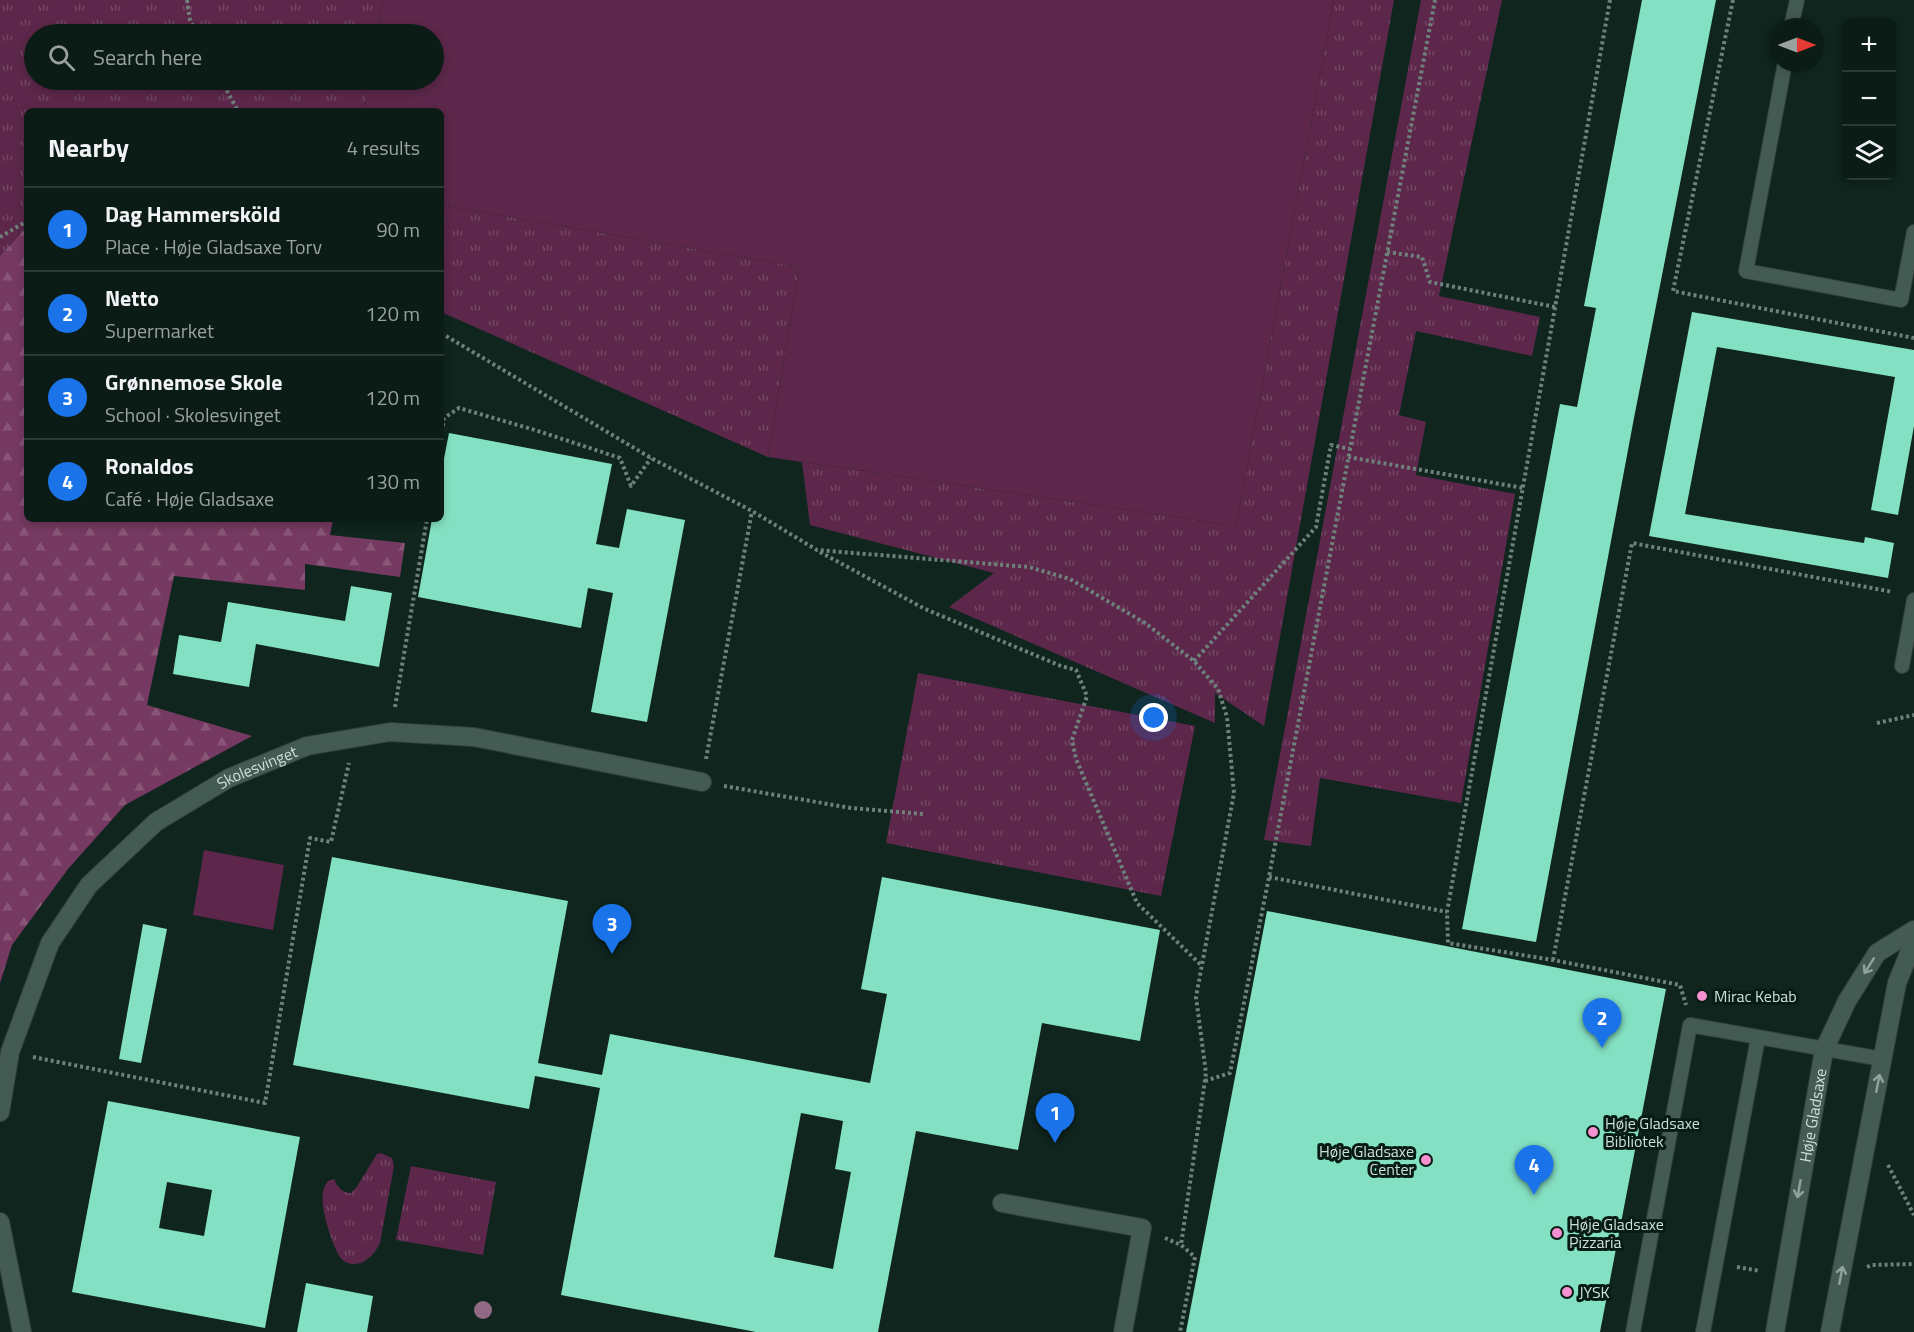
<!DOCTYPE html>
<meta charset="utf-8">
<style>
:root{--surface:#0b1c16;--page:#192923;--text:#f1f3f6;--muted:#9aa1a1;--line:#2b3a35;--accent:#1a73e8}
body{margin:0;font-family:"Titillium Web",sans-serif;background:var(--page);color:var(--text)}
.controls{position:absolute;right:18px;top:18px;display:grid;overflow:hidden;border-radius:9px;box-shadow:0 3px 9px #0003}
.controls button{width:54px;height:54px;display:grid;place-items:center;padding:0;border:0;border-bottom:2px solid var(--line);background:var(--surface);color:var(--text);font:30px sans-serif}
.compass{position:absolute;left:1770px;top:18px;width:54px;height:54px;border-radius:50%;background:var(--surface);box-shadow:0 3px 9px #0003;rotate:90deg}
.you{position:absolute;left:1154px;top:718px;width:21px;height:21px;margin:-15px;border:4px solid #fff;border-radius:50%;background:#1a73e8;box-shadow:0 0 0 9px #1a73e833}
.badge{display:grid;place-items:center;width:39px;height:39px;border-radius:50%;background:var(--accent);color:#fff;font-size:20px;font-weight:700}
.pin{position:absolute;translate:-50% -50px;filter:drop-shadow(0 2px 3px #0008)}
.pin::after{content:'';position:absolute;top:32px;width:21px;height:18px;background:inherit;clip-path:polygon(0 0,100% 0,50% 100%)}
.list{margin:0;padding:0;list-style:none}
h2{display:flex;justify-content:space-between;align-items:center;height:78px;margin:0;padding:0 24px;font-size:26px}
h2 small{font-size:20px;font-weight:400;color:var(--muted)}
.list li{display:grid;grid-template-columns:39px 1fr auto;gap:18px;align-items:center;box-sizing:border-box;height:84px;padding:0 24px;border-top:2px solid var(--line)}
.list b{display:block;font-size:22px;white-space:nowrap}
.list p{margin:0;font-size:20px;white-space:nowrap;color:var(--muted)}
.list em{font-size:20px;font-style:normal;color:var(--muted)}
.icon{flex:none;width:33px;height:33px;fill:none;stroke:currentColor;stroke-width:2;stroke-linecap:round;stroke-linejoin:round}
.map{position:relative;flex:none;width:1914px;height:1332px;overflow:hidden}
.search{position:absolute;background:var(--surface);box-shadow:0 3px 9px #0003;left:24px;top:24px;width:420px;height:66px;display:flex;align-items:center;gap:15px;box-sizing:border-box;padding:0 21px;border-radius:33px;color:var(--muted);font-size:22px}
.panel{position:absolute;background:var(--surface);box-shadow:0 3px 9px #0003;left:24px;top:108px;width:420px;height:414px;border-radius:9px}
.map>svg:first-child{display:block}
.grass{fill:url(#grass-tufts)}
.forest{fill:url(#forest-firs)}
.garden{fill:#5c274a}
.building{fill:#84e0c2;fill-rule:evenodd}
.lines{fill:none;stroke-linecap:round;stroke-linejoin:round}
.lane-casing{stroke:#32403a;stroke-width:16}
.street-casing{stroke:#32403a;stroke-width:20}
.path{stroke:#6f817b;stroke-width:4;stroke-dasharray:3 3;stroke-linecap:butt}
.lane{stroke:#445b53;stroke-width:14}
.street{stroke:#445b53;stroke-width:18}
.tree{fill:#916985}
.oneway{stroke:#92a49d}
.poi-dot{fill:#f590d1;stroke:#061c15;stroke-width:2}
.labels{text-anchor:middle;stroke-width:6;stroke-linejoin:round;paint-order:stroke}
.street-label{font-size:16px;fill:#d1dfda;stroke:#061c15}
.poi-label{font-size:16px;fill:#d1dfda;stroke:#061c15;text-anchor:start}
</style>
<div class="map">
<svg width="1914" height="1332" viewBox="0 0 1914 1332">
<defs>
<pattern id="grass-tufts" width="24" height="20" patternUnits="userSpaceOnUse" patternTransform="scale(1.5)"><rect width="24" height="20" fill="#5c274a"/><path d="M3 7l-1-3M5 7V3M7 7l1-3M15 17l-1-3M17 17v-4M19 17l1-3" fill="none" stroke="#724664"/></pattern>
<pattern id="forest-firs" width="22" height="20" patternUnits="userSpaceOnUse" patternTransform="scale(1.5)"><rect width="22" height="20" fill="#763961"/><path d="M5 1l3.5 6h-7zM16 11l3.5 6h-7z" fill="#857"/></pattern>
</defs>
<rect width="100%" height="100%" fill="#0f251e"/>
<!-- grass -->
<path class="grass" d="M 0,0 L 383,0 L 377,34 L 34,34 L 34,80 L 370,80 L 364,111 L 27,111 L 27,227 L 0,256 Z
M 1334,0 L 1394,0 L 1264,726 L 1215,693 L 1215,723 L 949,607 L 994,573 L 810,525 L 802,462 L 1236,526 Z
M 1421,0 L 1502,0 L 1439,296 L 1540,317 L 1532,356 L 1416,331 L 1399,415 L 1426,422 L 1416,475 L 1515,494 L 1461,803 L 1320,778 L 1311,846 L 1264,840 Z
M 441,205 L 799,267 L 768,457 L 441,312 Z
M 918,673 L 1195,726 L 1161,896 L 886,843 Z
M 381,1153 L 392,1158 L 394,1166 L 380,1243 C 376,1251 372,1256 365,1261 C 357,1266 345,1265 340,1257 C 332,1245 320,1207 323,1193 C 323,1189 326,1184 328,1181 L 334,1179 C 337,1186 342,1193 351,1193 L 356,1188 L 377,1154 Z
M 411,1166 L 496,1182 L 483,1255 L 396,1240 Z"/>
<!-- forest -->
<path class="forest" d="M 27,227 L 27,519 L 333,519 L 330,535 L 405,543 L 400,577 L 305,564 L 305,590 L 174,576 L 147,705 L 252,736 L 125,805 L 68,869 L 12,945 L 0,983 L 0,256 Z"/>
<!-- garden -->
<path class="garden" d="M 383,0 L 1334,0 L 1236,526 L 768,457 L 799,267 L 441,205 L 441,111 L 364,111 L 370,80 L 434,80 L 434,34 L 377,34 Z
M 204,850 L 284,865 L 273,930 L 193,915 Z"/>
<!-- building -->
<path class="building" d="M 1642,0 L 1716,0 L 1634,418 L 1536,942 L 1462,929 L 1560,404 L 1577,407 L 1596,308 L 1584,306 Z
M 1692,312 L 1914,350 L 1914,426 L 1898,515 L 1871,510 L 1895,377 L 1717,347 L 1685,514 L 1864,543 L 1865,537 L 1894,543 L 1888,578 L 1649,536 Z
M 449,433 L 612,464 L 596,544 L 619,548 L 627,509 L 685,520 L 647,722 L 591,712 L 613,593 L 588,588 L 581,628 L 418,597 L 432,519 L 441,519 L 441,474 Z
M 351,586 L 392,593 L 379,667 L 256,644 L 249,687 L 173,674 L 179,635 L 221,642 L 228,602 L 345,621 Z
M 332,857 L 568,901 L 538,1063 L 602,1075 L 610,1034 L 870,1083 L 887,994 L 861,989 L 882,877 L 1160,930 L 1140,1041 L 1042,1023 L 1018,1150 L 916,1131 L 878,1332 L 756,1332 L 561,1295 L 600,1088 L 535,1076 L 529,1109 L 293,1065 ZM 801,1113 L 843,1121 L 835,1169 L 851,1172 L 833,1269 L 774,1257 Z
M 1267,911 L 1666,989 L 1600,1332 L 1186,1332 Z
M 143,924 L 167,929 L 141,1063 L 119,1059 Z
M 108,1101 L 300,1137 L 265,1328 L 72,1292 ZM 167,1182 L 212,1190 L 204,1236 L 159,1228 Z
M 306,1283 L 373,1296 L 367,1332 L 297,1332 Z"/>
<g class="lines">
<!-- lane casing -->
<g class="lane-casing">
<path id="lane" d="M 1791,27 L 1797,0
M 1785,63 L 1746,271 L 1901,300 L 1914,232
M 1902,666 L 1914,600
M 1633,1332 L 1690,1025 L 1882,1059
M 1703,1332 L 1758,1038"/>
</g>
<!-- street casing -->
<g class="street-casing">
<g id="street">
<path id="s1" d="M 0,1112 L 10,1052 L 50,943 L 89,885 L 156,822 L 229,778 L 307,746 L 390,732 L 474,737 L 702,782"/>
<path d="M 1002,1203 L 1142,1228 L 1123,1332"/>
<path d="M 0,1222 L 22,1332"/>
<path id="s2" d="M 1775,1332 L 1824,1050 L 1847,1001 L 1877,953 L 1914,930"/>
<path d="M 1830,1332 L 1897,983 L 1914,941"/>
</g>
</g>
<!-- path -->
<path class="path" d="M 187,0 L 190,20 L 197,34
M 1610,0 L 1447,912 L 1448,943 L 1553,960 L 1680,985 L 1686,1005
M 1733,0 L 1673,291 L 1914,338
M 221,80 L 238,111
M 0,237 L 27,221
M 1387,252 L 1422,257 L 1430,282 L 1555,307
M 441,333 L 651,458 L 752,511 L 817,550 L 1029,567 L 1070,579 L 1145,623 L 1194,661 L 1218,689 L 1227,717 L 1234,793 L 1196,997 L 1206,1073 L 1181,1245
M 441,438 L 444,418 L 459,408 L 535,430 L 620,458 L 631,486 L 651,458
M 1348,457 L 1523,488
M 820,552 L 925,609 L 1061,666 L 1076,670 L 1087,696 L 1072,740 L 1076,759 L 1137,903 L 1202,966
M 1194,661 L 1316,527 L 1331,445 L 1350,449
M 395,707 L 427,519
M 1877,723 L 1914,715
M 706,759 L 752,511
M 724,786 L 851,808 L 924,814
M 1269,877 L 1447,912
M 1553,960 L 1632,543 L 1893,592
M 33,1057 L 265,1103 L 310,838 L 331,842 L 349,763
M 1205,1081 L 1230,1073 L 1269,877 L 1435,0
M 1888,1165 L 1914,1215
M 1165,1238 L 1181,1245 L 1195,1257 L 1180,1332
M 1737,1267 L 1760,1271
M 1867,1267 L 1872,1265 L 1914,1264"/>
<!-- lane -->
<use href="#lane" class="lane"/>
<!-- street -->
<use href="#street" class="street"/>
</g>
<!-- trees -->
<circle class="tree" cx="483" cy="1310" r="9"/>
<!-- one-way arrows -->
<defs><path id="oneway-shaft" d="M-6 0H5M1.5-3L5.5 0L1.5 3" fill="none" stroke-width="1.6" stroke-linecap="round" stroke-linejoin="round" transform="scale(1.5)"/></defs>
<g class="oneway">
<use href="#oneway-shaft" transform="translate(1869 966) rotate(122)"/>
<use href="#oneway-shaft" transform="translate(1878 1083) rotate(-79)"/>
<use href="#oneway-shaft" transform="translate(1799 1189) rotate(100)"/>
<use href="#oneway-shaft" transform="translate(1841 1275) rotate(-79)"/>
</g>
<!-- markers -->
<g class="poi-dot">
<circle cx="1702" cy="996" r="6"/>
<circle cx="1593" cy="1132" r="6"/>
<circle cx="1426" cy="1160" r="6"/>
<circle cx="1557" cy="1233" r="6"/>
<circle cx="1567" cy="1292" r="6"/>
</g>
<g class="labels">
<!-- street labels -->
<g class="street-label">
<text dy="6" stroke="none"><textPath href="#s1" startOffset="454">Skolesvinget</textPath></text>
<text dy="6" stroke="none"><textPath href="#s2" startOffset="220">Høje Gladsaxe</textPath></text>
</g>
<!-- poi labels -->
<g class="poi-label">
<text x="1714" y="1002">Mirac Kebab</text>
<text x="1605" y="1129">Høje Gladsaxe<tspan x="1605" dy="18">Bibliotek</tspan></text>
<text x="1414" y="1157" text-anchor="end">Høje Gladsaxe<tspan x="1414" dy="18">Center</tspan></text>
<text x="1569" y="1230">Høje Gladsaxe<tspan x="1569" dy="18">Pizzaria</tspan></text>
<text x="1579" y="1298">JYSK</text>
</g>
</g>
</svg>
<div class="controls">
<button>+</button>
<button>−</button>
<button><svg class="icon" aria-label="layers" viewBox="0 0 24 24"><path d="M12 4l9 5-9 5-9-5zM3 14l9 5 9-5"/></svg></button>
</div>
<svg class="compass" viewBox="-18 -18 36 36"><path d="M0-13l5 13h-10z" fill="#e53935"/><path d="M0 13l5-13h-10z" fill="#9aa1a1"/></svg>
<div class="you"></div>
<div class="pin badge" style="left:1055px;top:1143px">1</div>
<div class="pin badge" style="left:1602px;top:1048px">2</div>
<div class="pin badge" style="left:612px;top:954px">3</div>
<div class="pin badge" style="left:1534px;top:1195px">4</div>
<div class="search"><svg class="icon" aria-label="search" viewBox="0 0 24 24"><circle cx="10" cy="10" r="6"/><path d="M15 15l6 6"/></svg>Search here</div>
<section class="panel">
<h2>Nearby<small>4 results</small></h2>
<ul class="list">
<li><span class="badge">1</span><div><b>Dag Hammersköld</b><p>Place · Høje Gladsaxe Torv</p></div><em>90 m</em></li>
<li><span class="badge">2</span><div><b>Netto</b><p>Supermarket</p></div><em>120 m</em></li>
<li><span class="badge">3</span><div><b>Grønnemose Skole</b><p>School · Skolesvinget</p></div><em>120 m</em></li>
<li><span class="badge">4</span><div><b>Ronaldos</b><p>Café · Høje Gladsaxe</p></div><em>130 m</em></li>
</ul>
</section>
</div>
